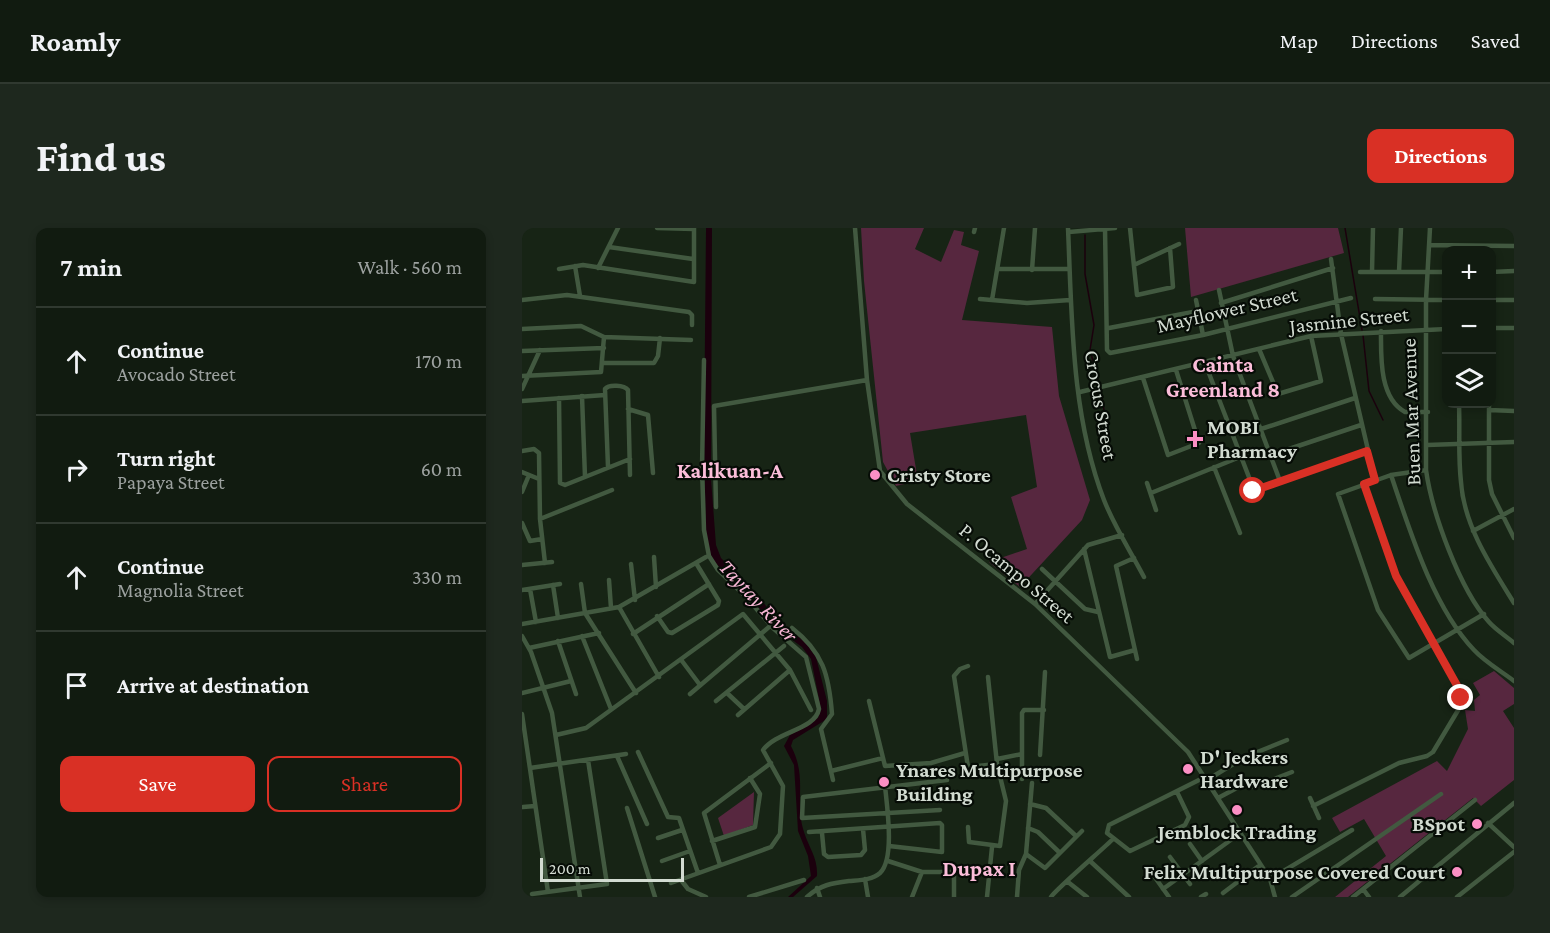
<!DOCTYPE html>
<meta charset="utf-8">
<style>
:root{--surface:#111b10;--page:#1e281e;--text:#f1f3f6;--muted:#9ca19f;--line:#303930;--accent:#d93025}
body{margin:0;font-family:"Crimson Pro",serif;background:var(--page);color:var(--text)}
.controls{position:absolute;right:18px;top:18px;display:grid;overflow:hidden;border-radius:12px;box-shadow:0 3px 9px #0003}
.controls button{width:54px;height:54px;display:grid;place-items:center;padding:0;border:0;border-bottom:2px solid var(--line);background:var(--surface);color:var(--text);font:30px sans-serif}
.scale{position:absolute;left:18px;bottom:15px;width:144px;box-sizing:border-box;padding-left:6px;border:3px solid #d2dbd1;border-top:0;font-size:16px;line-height:21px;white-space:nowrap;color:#d2dbd1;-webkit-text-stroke:4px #060c06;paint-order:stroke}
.stop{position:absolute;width:18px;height:18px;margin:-14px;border:4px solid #d93025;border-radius:50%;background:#fff}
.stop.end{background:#d93025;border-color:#fff;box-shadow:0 2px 6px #0008}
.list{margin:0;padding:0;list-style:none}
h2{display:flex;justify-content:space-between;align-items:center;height:78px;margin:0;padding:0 24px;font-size:26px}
h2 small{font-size:20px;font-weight:400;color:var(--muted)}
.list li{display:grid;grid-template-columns:39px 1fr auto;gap:18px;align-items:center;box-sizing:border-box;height:108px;padding:0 24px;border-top:2px solid var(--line)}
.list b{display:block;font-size:22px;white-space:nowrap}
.list p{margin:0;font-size:20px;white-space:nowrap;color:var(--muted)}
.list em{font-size:20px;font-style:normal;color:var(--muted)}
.actions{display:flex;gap:12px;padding:18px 24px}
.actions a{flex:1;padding:14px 0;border:2px solid var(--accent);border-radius:12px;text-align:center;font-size:21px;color:var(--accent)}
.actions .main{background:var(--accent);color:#fff}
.icon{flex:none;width:33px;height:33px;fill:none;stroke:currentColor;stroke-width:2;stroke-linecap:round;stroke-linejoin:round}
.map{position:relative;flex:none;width:992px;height:669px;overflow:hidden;border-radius:12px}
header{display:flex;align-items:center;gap:36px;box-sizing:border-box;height:84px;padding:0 30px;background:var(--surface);border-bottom:2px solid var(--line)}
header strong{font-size:28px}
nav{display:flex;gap:33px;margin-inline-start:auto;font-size:21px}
.intro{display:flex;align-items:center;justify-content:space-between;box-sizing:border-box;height:144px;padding:0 36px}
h1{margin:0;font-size:42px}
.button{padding:15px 27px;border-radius:12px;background:var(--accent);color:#fff;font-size:21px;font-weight:700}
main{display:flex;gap:36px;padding:0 36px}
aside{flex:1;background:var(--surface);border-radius:12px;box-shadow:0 3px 9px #0003}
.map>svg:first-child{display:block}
.green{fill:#57273f}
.water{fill:#1b000d}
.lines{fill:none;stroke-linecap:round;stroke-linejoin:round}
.stream{stroke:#1b000d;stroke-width:1.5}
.minor{stroke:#425940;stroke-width:4.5}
.route{stroke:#d93025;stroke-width:8}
.poi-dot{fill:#fb8fc4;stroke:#060c06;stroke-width:2}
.labels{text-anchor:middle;stroke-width:4.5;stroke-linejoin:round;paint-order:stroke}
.street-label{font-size:21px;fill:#d2dbd1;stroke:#060c06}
.poi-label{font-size:21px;font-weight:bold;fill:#d2dbd1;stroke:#060c06;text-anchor:start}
.neighbourhood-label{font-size:22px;font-weight:bold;fill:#fbbdd9;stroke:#060c06}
.water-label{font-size:22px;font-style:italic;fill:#f7b6d4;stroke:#060c06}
</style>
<header>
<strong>Roamly</strong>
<nav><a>Map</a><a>Directions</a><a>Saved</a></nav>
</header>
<div class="intro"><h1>Find us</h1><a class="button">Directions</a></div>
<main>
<aside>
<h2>7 min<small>Walk · 560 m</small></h2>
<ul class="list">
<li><svg class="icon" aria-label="ahead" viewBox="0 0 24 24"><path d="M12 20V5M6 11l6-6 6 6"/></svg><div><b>Continue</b><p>Avocado Street</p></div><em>170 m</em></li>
<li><svg class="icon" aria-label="right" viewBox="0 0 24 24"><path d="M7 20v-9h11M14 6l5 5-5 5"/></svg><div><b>Turn right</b><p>Papaya Street</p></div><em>60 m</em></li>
<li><svg class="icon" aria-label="ahead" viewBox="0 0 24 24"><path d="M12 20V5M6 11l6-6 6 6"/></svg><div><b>Continue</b><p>Magnolia Street</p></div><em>330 m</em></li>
<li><svg class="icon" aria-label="arrive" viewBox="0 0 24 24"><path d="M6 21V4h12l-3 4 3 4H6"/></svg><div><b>Arrive at destination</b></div></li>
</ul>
<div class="actions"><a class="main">Save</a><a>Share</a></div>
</aside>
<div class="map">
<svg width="992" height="669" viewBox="0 0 992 669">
<rect width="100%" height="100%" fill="#172415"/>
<!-- green -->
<path class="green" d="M 339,0 L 402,0 L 393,21 L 419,34 L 432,2 L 442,4 L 439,17 L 457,23 L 440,92 L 530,99 L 537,168 L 568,272 L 560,292 L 498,359 L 467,334 L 505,321 L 489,269 L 515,259 L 504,187 L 388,205 L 396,253 L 374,258 L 361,234 L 342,53 Z
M 663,0 L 816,0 L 822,25 L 669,69 Z
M 972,443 L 992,460 L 992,476 L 981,483 L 992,500 L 992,552 L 959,578 L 951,570 L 826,669 L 813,669 L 864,628 L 842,591 L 818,604 L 810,590 L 915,533 L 925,543 L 946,501 L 943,482 L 953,483 L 952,472 L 958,467 L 951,455 Z
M 232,564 L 231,597 L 202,608 L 196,590 Z"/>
<!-- water -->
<path class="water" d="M 184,0 L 190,0 L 189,251 L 194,317 L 199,330 L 237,368 L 253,391 L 283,414 L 294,429 L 305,473 L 305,491 L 271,512 L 269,518 C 286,550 272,573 282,604 C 287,620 296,630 295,648 L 271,669 L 266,669 L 289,648 L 286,628 L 276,603 L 272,537 L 262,518 L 268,507 L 296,490 L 299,481 L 289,431 L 280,419 L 251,398 L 228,368 L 198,340 L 189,329 L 184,311 L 182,210 Z"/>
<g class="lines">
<!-- stream -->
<path class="stream" d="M 823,0 L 840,102
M 563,7 L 563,46 L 572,97 L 568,122 L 577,156
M 841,107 L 847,163 L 861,192
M 579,164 L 582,182"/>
<!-- minor -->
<path class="minor" d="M 135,0 L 172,1
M 333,0 L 345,152 L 358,243 L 385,276 L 513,376 L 666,524 L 748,651 L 753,669
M 546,0 C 550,90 549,186 582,272 C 592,298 609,324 622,349
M 583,0 L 585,122 L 588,125 L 681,107 L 829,70
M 608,0 L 615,67 L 651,59 L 648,20
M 908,0 L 904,72 L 904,242 C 910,285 938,362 967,394 C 974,402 984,408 992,415
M 452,4 L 453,0
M 547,4 L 593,0
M 907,17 L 992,18
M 87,19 L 171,31
M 809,31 L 819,106 L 853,252
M 612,37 L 657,16
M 53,38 L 58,68
M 76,40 L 96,0
M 37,41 L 61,37 L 172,54 L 172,0
M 475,41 L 547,41
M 510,42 L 513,0
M 838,44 L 924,44
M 850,44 L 851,0
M 877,44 L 879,0
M 969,44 L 992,43
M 697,62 L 711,128 L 758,253
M 458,71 L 505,75 L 548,72
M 853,71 L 924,72
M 0,72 L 45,67 L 167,84 L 170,87 L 170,97
M 470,72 L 482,0
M 674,72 L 681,107
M 969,72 L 992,72
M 699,75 L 811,40
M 587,100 L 676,83
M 969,100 L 992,100
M 0,101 L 59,98 L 82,109 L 169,112
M 859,103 C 859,128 857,170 883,184 L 906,184
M 737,121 L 756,166 L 799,153 L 789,108
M 0,123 L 82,120
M 81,135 L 132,135 L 136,128 L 138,110
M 683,135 L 735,270
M 0,148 L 79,144 L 82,109
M 621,150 L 646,227 L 677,215 L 654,142
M 0,161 L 18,122
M 558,164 L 789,108 L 924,101
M 60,168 L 63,249
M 37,170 L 38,255 L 43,257 L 108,231
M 0,173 L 83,167
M 937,176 C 938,201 936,228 939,254 C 942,298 969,338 992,375
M 967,176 L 967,252 L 970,266 L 992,310
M 106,181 L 126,187 L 131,245
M 967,182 L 992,183
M 739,201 L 833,170
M 905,217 L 992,214
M 0,223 L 12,221 L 17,225 L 18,291 L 23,335
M 749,227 L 839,197
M 86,239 L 83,161 C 87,156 102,157 106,162 L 108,247
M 692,239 L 718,305
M 904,242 L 869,247 L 816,266 L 856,382 L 887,430 L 962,386
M 0,244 L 17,251
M 869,247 C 888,303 911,379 952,422 C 963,434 979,443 992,453
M 625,255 L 634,282
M 731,263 L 845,223
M 0,264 L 7,247
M 629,265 L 718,229
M 194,279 L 192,178 L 345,152
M 18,291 L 90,262
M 0,295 L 8,313 L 20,311
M 951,303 L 992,281
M 562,321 L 588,429 L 613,422
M 132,329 L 134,359
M 612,330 L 594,338 L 615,431
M 109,336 L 113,372
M 0,337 L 30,334
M 520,341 L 563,381 L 576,384
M 87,352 L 89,380
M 59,356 L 63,385 L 114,465
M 31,357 L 36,390
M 8,361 L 14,394
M 0,362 L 38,356
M 513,376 L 566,317 L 600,307
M 97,379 L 137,449
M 135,388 L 146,404 L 150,405 L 196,377 L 197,373 L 174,335
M 0,396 L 97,379 L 184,329
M 270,400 C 301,424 307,447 310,486 L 299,501 L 311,552
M 111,406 L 187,356
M 0,408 L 9,424 L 30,485 L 58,669
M 60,408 L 89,481
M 36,413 L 54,466
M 7,420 L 77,405
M 160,433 L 178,457
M 446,438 L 438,441 L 432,448 L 446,539 L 475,536
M 0,465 L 49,453
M 205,465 L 222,481
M 168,466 L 247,399
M 194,473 L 262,418
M 347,473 L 363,538 L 409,535 L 443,525
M 0,486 L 26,664
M 216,487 L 268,442
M 34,507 L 64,500 L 221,386 L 268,442 L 289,482
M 116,524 L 146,589 L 157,590 L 176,645
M 518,527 L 523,444
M 95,528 L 125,596
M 475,531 L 500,526
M 8,540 L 104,526
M 309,543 L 361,530
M 500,551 L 500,485 L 502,482 L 522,482
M 685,552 L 723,529 L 765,512
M 655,564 L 667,589 L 663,597 L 608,623 L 585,605 L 587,597 L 683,549
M 696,570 L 728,553 L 732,559 L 770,544
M 788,570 L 797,590
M 508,576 L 524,580 L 554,608
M 791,578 L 877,535 L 905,528 L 911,524 L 938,479 L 937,461 L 875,348 L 842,256
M 1,579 L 13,578
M 105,580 L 133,669
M 418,582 L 280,590 L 281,569 L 425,552
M 966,595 L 992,619
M 446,599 L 447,614 L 478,618 L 484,573 L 475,536 L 466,449
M 506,600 L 516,604 L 538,625
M 287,604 L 418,595 L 420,597 L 420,624 L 367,618
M 300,605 L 302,626 L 306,629 L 339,627 L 343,622 L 341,601
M 136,610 L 160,602
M 190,613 L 233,599 L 238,566 L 228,550
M 668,616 L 680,633
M 504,626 L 523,640 L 560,603
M 648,629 L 668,656
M 140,633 L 168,623
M 366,633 L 400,644 L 429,644 L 432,648 L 432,669
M 568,633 L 607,669
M 198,637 L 182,585 L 249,535
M 627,641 L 647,669
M 343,651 L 346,669
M 748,651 L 830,602
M 159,652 L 166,661 L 184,669
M 546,654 L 565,669
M 149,655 L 249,619 L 258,606 L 261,558 L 241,522 C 255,503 293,502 297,481 L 284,429 L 251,400 L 224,369 L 196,342 L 187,328 L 182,302 L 180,240 L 182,132
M 295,660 L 298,669
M 641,661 L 717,606
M 841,661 L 847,669
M 701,665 L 738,637
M 10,666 L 85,656 L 66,532
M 227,669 L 282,652
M 285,669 C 298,657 310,655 327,653 C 338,652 350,652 358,645 C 373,631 365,578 363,558
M 390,669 L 400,644
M 465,669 L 470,619
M 495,669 L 497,642 L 504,626 L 510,555
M 529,669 C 532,663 582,620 591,611
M 679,669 L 684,666
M 770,669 L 919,566
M 831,669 L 953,572
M 878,669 L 992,575
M 935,669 L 992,624"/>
</g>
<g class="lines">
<!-- route -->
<path class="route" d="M 731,263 L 845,223 L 853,252 L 842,256 L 874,348 L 937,461 L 939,470"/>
</g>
<!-- markers -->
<g class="poi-dot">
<path d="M670 202h6v6h6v6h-6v6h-6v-6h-6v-6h6z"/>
<circle cx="353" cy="247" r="6"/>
<circle cx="666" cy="541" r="6"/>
<circle cx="362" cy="554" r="6"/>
<circle cx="715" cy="582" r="6"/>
<circle cx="955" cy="596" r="6"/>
<circle cx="935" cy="644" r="6"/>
</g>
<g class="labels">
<!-- street labels -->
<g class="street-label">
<text transform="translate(705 82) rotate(-13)" y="7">Mayflower Street</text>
<text transform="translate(827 92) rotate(-6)" y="7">Jasmine Street</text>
<text transform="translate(579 177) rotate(80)" y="7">Crocus Street</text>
<text transform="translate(889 184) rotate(-92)" y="7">Buen Mar Avenue</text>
<text transform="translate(495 345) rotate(40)" y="7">P. Ocampo Street</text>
</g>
<!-- poi labels -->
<g class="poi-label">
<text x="685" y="206">MOBI<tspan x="685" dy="24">Pharmacy</tspan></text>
<text x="365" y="254">Cristy Store</text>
<text x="678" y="536">D' Jeckers<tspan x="678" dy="24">Hardware</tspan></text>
<text x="374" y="549">Ynares Multipurpose<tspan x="374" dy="24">Building</tspan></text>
<text x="943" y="603" text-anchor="end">BSpot</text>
<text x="715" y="611" text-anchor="middle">Jemblock Trading</text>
<text x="923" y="651" text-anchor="end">Felix Multipurpose Covered Court</text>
</g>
<!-- neighbourhood labels -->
<g class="neighbourhood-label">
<text x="701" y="144">Cainta<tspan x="701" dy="25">Greenland 8</tspan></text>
<text x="208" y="250">Kalikuan-A</text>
<text x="457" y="648">Dupax I</text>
</g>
<!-- water labels -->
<g class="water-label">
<text transform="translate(237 372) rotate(47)" y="8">Taytay River</text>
</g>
</g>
</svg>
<div class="controls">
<button>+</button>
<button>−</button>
<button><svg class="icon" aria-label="layers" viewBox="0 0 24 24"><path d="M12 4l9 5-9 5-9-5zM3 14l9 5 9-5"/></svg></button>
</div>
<div class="scale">200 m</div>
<div class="stop" style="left:731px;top:263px"></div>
<div class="stop end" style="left:939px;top:470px"></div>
</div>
</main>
